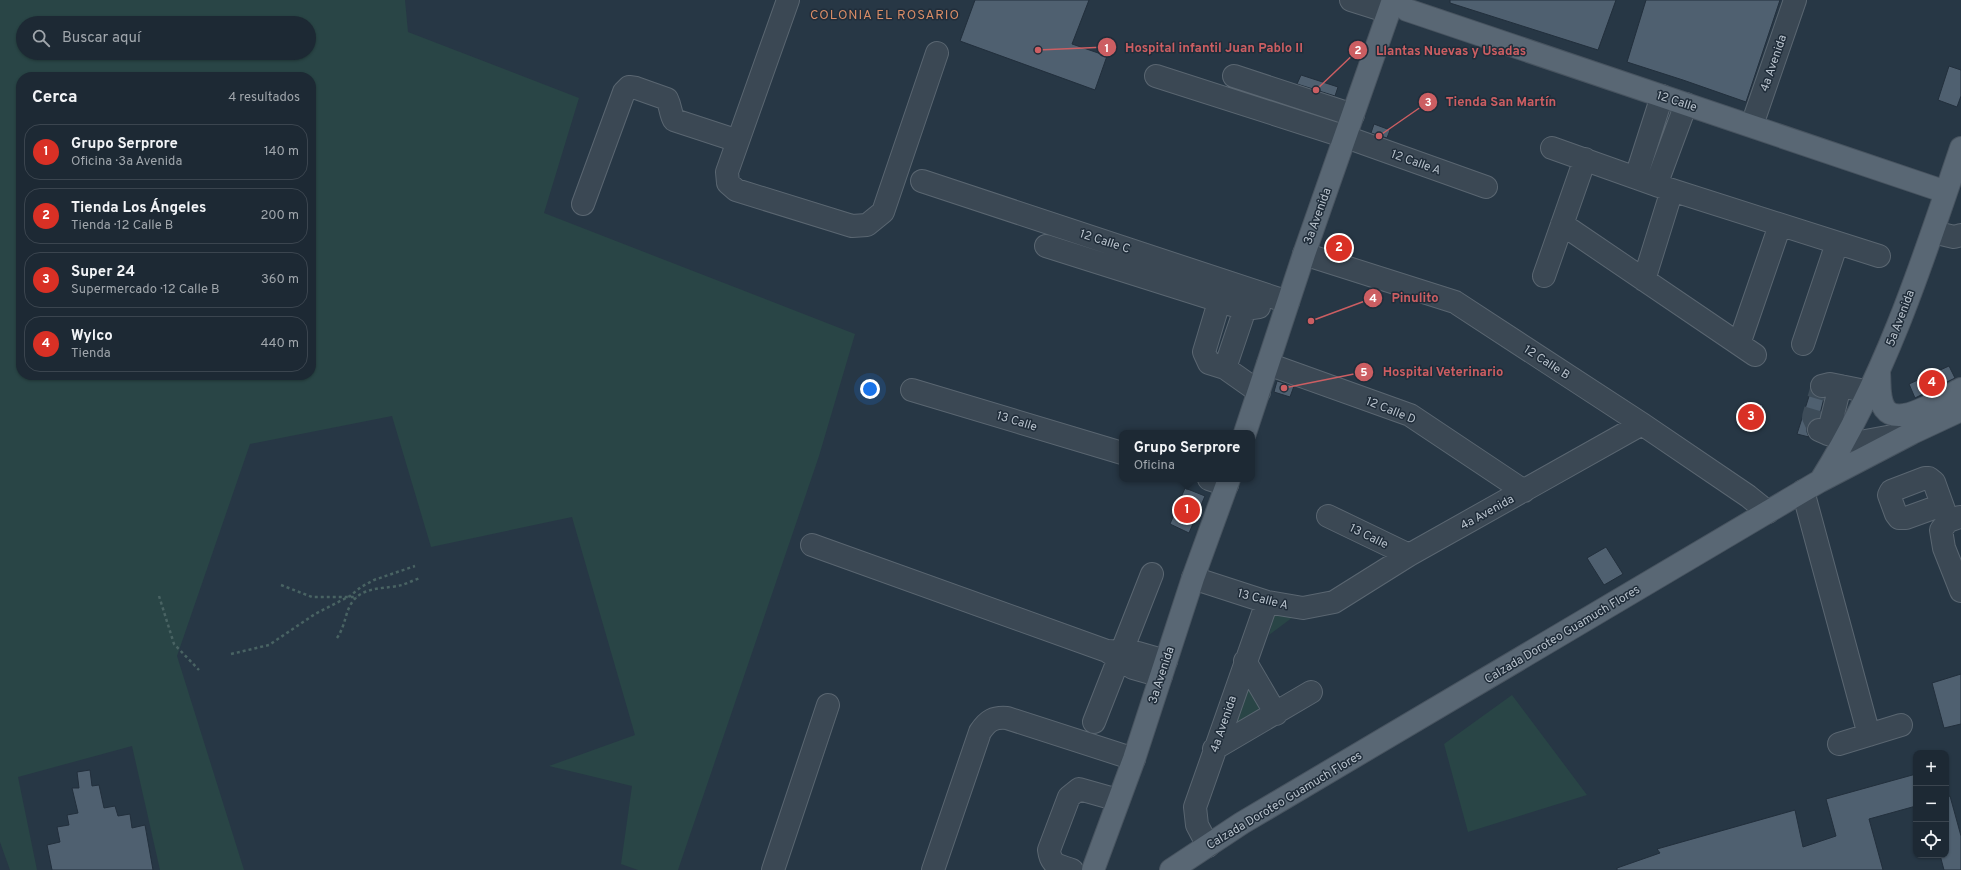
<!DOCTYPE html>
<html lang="es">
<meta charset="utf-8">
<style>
:root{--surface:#1d2934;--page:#25313c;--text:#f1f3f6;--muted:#a0a6ac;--line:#3b454f;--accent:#d93025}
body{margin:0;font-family:Overpass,sans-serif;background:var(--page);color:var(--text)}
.controls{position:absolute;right:12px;bottom:12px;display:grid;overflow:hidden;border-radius:8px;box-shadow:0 1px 3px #0004}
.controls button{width:36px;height:36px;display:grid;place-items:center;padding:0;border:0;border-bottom:1px solid var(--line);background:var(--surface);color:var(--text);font:20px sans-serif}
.you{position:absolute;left:870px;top:389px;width:14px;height:14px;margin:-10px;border:3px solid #fff;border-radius:50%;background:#1a73e8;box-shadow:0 0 0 6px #1a73e833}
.badge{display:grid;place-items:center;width:26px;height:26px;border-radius:50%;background:var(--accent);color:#fff;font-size:13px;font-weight:700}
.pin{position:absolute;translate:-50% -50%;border:2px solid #fff;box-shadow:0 1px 4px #0006}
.popup{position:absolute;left:1119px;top:430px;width:136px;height:52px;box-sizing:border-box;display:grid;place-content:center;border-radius:8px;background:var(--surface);filter:drop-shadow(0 1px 3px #0005);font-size:13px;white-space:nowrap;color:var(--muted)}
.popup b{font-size:15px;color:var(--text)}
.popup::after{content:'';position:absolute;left:50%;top:100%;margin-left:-8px;border:8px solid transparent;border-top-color:var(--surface)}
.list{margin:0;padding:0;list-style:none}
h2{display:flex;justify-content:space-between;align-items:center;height:52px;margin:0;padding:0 16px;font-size:17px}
h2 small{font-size:13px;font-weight:400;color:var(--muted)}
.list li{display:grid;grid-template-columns:26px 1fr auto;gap:12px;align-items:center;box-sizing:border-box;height:56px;margin:0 8px 8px;padding:0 8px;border:1px solid var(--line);border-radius:16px}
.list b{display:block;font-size:15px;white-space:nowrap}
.list p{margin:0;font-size:13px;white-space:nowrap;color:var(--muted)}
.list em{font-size:13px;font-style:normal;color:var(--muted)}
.icon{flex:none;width:22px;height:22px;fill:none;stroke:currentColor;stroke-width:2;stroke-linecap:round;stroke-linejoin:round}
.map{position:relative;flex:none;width:1961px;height:870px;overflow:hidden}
.search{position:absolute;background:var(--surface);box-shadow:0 1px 3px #0004;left:16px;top:16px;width:300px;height:44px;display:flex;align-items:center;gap:10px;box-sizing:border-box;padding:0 14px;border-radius:22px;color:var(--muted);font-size:15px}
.panel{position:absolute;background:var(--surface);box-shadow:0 1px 3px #0004;left:16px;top:72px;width:300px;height:308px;border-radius:16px}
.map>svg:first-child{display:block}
.green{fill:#294546;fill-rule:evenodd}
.building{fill:#4f6070;stroke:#222f3c}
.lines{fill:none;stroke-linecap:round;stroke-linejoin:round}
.minor-tunnel{stroke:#3d4c59;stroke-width:22;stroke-dasharray:22 11;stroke-linecap:butt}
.minor-casing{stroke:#5a6671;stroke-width:24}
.major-casing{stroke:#485460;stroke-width:24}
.path{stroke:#496363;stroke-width:2.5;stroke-dasharray:3 3;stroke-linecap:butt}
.minor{stroke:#3b4854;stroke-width:22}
.major{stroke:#596774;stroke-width:22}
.labels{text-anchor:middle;stroke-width:3;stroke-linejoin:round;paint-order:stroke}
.street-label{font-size:12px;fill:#b9c3cd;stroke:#202d3a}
.neighbourhood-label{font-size:13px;letter-spacing:1px;fill:#da8d67;stroke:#202d3a}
.leader{fill:none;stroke:#cc5e62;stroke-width:1.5}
.callout-dot{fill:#cc5e62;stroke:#202d3a;stroke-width:1.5}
.mark-label{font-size:12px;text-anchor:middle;font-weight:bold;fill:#fff}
.callout-label{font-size:13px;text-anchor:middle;font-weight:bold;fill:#cc5e62;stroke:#202d3a;stroke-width:3;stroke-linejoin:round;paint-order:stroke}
</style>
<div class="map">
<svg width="1961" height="870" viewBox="0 0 1961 870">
<rect width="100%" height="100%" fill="#273745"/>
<!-- green -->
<path class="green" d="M 0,0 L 405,0 L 408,32 L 579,98 L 544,213 L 855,334 L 819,456 L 678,870 L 638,870 L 621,864 L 632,786 L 549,766 L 635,735 L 572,517 L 431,547 L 392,416 L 250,444 L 177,656 L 244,870 L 160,870 L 132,746 L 18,777 L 37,870 L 10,870 L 0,842 ZM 23,23 L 309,23 L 309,53 L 23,53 ZM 21,77 L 311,77 L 311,375 L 21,375 Z
M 1275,612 L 1293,617 L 1269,635 Z
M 1250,682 L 1265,710 L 1229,730 Z
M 1512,695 L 1587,795 L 1468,832 L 1444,744 Z"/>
<!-- building -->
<path class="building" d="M 975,0 L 1089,0 L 1072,44 L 1107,56 L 1095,90 L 960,41 Z
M 1450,0 L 1616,0 L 1598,50 L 1450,3 Z
M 1646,0 L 1780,0 L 1746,102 L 1683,80 L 1627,62 Z
M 1949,66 L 1961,70 L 1961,96 L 1957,107 L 1938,100 Z
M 1301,75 L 1338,87 L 1335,96 L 1297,84 Z
M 1374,124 L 1390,130 L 1387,138 L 1371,133 Z
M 1335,237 L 1349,241 L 1345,254 L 1331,249 Z
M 1949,366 L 1955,378 L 1915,398 L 1909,384 Z
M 1277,381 L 1294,386 L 1290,397 L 1274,392 Z
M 1811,390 L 1818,398 L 1824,398 L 1819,418 L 1812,420 L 1807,425 L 1807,432 L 1809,437 L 1797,434 Z
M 1747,401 L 1763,405 L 1755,432 L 1739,428 Z
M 1185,488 L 1205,496 L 1189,533 L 1170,524 Z
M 1606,547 L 1623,574 L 1604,585 L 1587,558 Z
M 1961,674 L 1961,724 L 1944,728 L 1932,683 Z
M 90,770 L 92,786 L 99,785 L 104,808 L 115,806 L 118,816 L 130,814 L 132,828 L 145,825 L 153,870 L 52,870 L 47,845 L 60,842 L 57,827 L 69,825 L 67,815 L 78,813 L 72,788 L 79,788 L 77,772 Z
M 1916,774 L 1916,806 L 1869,819 L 1883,870 L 1617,870 L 1617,868 L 1660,853 L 1657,849 L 1795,810 L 1803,847 L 1836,836 L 1826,799 Z
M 1950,796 L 1961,836 L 1961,870 L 1944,870 L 1940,855 L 1946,855 L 1946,797 Z"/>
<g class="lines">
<!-- minor-tunnel -->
<path class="minor-tunnel" d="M 1819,430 L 1813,417 L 1822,386"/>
<!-- minor casing -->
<g class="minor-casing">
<path id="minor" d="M 788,0 L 727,172 L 728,183 L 736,190 L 852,226 L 867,225 L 883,212 L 937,53
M 1351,0 L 1389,12
M 1156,76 L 1346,137 L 1486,187
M 1234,76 L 1353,115
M 1752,125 L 1795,0
M 1552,148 L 1656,185 L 1879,256
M 1636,177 L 1662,96
M 922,181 L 1288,302
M 1656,185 L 1686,104
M 583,204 L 624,92 L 629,87 L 636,88 L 667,99 C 671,107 670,113 674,120 L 738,141
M 1562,224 L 1755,355
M 1933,232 L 1954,237 L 1961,235
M 1046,246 L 1245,309
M 1304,254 L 1455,302 L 1642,424 L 1748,496 L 1768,512
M 1544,276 L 1585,159
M 1644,280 L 1672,190
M 1219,302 L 1204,352 L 1209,363 L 1225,368 L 1259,392
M 1739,344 L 1780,225
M 1803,344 L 1837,243
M 1268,364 L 1410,415 L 1524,491
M 1225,368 L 1245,309 L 1259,307
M 1822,386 L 1830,384 L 1870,392
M 912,390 L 1122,453
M 1819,430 L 1828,434 L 1840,386
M 1828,434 L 1860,442 L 1909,433
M 1209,479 L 1227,485
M 1803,491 L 1869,735
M 1942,505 L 1906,518 L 1899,518 L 1896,514 L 1889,495 L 1891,491 L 1925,478 L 1929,478 L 1934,482 L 1948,521
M 1328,516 L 1409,555
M 1960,517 L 1948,521 L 1941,530 L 1944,548 L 1961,591
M 812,545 L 1107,651 L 1133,668 L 1161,676
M 1193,578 L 1267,602 L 1303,608 L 1334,602 L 1409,555 L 1642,424
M 1108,651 L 1138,653 L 1166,661
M 1245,661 L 1276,714
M 1094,722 L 1152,574
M 1839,744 L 1901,725
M 1214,749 L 1311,692
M 1208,846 L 1197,825 L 1195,807 L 1267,602
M 773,870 L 828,705
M 933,870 L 980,732 C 988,720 994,717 1007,718 L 1134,759
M 1072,870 C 1058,865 1051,866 1049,850 L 1069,797 L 1079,789 L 1118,800"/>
</g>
<!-- major casing -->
<g class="major-casing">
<path id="major" d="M 1395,0 L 1407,10 L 1946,192
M 1879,373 C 1880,385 1878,399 1885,409 C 1899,428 1945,397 1961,389
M 1245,433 L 1304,254 L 1393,0
M 1821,480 C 1885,378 1923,261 1961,148
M 1093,870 L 1134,759 L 1193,578 L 1229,479
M 1171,870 L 1242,823 L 1820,481 L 1912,433 L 1961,410"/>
</g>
<!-- path -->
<path class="path" d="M 281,585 L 312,597 L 357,597
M 159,596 L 174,644 L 199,670
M 337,638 C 346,625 345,611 353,601 C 364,586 387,589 402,585 C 408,583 414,580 420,578
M 231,654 L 269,645 L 315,614 L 350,596 L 361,587 L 374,580 L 415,566"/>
<!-- minor -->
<use href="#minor" class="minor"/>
<!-- major -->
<use href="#major" class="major"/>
</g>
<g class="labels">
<!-- street labels -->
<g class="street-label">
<text transform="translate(1773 63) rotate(-71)" y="4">4a Avenida</text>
<text transform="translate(1677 101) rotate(18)" y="4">12 Calle</text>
<text transform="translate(1416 162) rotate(20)" y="4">12 Calle A</text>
<text transform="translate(1317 216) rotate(-70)" y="4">3a Avenida</text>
<text transform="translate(1105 241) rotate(18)" y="4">12 Calle C</text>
<text transform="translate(1900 318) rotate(-69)" y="4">5a Avenida</text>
<text transform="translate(1547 362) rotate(33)" y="4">12 Calle B</text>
<text transform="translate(1391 410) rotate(22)" y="4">12 Calle D</text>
<text transform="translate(1017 421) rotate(17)" y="4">13 Calle</text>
<text transform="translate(1487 512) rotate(-29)" y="4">4a Avenida</text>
<text transform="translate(1369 536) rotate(26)" y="4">13 Calle</text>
<text transform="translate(1263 599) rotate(14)" y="4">13 Calle A</text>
<text transform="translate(1562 634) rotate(-31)" y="4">Calzada Doroteo Guamuch Flores</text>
<text transform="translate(1161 675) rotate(-72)" y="4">3a Avenida</text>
<text transform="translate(1223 724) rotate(-71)" y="4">4a Avenida</text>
<text transform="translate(1284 800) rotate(-31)" y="4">Calzada Doroteo Guamuch Flores</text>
</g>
<!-- neighbourhood labels -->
<g class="neighbourhood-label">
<text x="885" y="19">COLONIA EL ROSARIO</text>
</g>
</g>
<!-- callouts -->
<path class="leader" d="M1038 50L1107 47M1316 90L1358 50M1379 136L1428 102M1311 321L1373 298M1284 388L1364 372"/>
<g class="callout-dot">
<circle cx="1038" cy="50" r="4"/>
<circle cx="1316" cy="90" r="4"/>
<circle cx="1379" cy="136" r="4"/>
<circle cx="1311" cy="321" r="4"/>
<circle cx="1284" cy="388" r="4"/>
<circle cx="1107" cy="47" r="10"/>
<circle cx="1358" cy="50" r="10"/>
<circle cx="1428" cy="102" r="10"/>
<circle cx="1373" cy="298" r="10"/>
<circle cx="1364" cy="372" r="10"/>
</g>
<g class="mark-label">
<text x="1107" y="52">1</text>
<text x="1358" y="54">2</text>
<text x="1428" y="106">3</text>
<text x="1373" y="302">4</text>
<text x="1364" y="376">5</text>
</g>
<g class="callout-label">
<text x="1214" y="52">Hospital infantil Juan Pablo II</text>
<text x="1451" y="55">Llantas Nuevas y Usadas</text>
<text x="1501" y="106">Tienda San Martín</text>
<text x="1415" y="302">Pinulito</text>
<text x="1443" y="376">Hospital Veterinario</text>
</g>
</svg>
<div class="controls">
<button>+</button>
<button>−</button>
<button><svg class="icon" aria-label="locate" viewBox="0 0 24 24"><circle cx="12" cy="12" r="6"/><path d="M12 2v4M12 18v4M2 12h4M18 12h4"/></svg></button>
</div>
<div class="you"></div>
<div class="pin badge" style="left:1187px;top:510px">1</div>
<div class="popup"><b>Grupo Serprore</b>Oficina</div>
<div class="pin badge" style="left:1339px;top:248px">2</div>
<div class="pin badge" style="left:1751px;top:417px">3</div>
<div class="pin badge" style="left:1932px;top:383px">4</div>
<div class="search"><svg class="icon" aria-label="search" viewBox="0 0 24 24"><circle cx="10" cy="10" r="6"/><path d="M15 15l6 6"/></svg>Buscar aquí</div>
<section class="panel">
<h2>Cerca<small>4 resultados</small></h2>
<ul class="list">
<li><span class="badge">1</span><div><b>Grupo Serprore</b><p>Oficina · 3a Avenida</p></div><em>140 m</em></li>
<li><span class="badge">2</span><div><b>Tienda Los Ángeles</b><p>Tienda · 12 Calle B</p></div><em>200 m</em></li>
<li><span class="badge">3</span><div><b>Super 24</b><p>Supermercado · 12 Calle B</p></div><em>360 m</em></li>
<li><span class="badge">4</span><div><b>Wylco</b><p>Tienda</p></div><em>440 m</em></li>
</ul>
</section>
</div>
